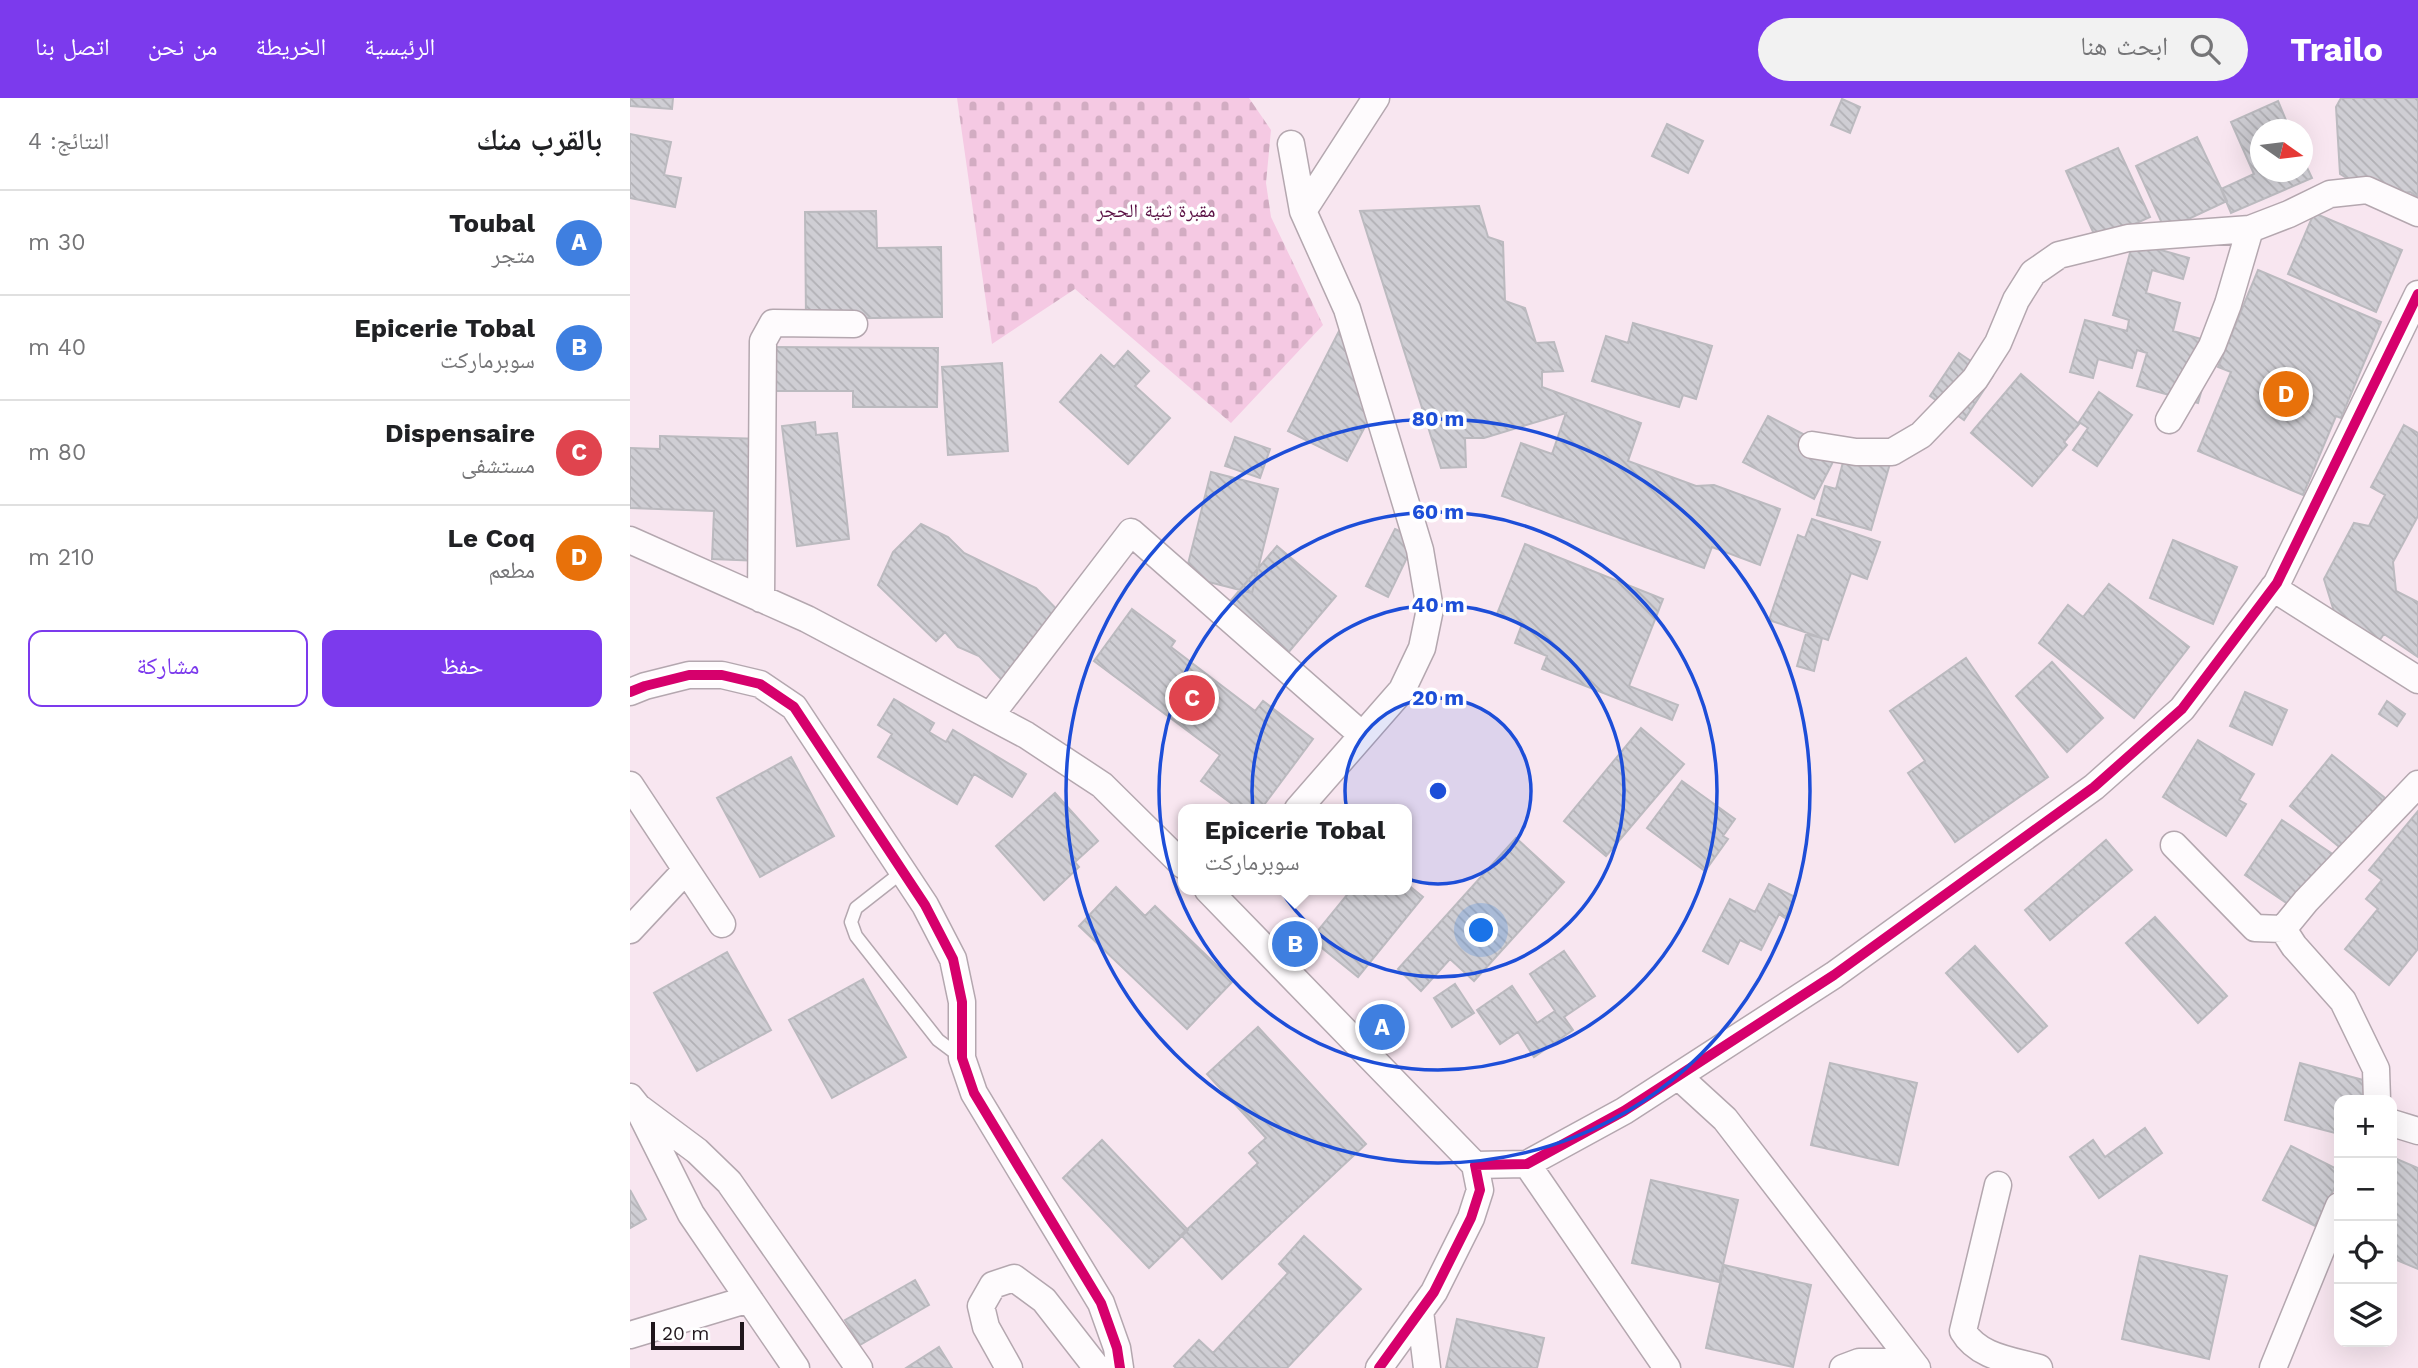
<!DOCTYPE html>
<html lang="ar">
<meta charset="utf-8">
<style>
:root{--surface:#fff;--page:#f2f2f2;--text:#202124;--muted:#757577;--line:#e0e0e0;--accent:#7c3aed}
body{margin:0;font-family:"Work Sans","Noto Naskh Arabic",sans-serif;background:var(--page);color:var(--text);direction:rtl}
.controls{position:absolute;right:21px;bottom:21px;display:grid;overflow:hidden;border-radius:14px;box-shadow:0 7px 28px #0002}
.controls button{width:63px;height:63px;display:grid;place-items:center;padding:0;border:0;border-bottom:2px solid var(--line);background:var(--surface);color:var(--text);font:35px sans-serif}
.compass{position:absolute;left:1620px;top:21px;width:63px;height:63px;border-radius:50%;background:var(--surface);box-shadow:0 7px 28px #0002;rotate:104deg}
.scale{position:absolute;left:21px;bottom:18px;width:93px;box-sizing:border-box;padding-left:7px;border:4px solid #20161c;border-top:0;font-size:19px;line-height:24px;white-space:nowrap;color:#20161c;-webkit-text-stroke:5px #fff;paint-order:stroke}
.you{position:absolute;left:852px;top:833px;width:24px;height:24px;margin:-18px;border:5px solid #fff;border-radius:50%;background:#1a73e8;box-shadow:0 0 0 10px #1a73e833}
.badge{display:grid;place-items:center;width:46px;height:46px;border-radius:50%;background:var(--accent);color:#fff;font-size:23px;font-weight:700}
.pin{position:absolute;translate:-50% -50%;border:4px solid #fff;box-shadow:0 2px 7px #0006}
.popup{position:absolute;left:548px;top:706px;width:234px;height:91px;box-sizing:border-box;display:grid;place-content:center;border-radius:14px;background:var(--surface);filter:drop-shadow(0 2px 5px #0005);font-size:23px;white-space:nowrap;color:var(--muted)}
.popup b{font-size:26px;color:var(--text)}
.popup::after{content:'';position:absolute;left:50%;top:100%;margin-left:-14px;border:14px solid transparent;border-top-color:var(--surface)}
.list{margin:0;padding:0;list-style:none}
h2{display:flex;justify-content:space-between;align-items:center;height:91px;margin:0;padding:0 28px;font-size:30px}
h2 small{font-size:23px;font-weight:400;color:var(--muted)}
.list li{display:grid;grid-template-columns:46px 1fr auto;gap:21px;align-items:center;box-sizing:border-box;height:105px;padding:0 28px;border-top:2px solid var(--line)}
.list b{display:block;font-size:26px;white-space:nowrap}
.list p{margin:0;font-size:23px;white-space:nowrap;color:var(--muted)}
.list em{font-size:23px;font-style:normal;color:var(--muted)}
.actions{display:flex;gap:14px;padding:21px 28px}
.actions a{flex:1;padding:16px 0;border:2px solid var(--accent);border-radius:14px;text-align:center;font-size:24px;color:var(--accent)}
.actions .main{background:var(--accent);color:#fff}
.icon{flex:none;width:38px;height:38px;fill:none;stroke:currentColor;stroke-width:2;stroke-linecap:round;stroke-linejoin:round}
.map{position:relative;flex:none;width:1788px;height:1270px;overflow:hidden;direction:ltr}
header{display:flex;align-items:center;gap:42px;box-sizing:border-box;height:98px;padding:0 35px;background:var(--accent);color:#fff}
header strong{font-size:33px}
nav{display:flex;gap:38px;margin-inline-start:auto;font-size:24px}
.search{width:490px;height:63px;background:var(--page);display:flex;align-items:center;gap:18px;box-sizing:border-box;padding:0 24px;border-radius:38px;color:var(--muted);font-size:26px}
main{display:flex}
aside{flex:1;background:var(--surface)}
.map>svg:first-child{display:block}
.cemetery{fill:url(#cemetery-stones)}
.building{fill:url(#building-back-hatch);stroke:#bbbabf;stroke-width:2}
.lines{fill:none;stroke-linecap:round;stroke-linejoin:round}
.lane-casing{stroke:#b4a7af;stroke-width:15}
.street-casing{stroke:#b4a7af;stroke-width:29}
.lane{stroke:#fefbfd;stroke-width:12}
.street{stroke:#fefbfd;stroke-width:26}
.cycleway-casing{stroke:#fff;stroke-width:15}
.cycleway{stroke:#d6006c;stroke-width:10}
.ring{fill:none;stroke:#1d4ed8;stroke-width:3.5}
.labels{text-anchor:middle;stroke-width:7;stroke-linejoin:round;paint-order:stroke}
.park-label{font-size:19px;fill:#590f43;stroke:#fff}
.centre{fill:#1d4ed8;stroke:#fff;stroke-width:3.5}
.ring-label{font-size:21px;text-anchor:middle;font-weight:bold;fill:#1d4ed8;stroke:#fff;stroke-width:7;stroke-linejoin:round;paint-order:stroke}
</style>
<header>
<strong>Trailo</strong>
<div class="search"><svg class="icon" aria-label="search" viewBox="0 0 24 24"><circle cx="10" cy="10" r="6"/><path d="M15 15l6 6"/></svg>ابحث هنا</div>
<nav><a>الرئيسية</a><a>الخريطة</a><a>من نحن</a><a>اتصل بنا</a></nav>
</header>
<main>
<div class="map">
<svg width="1788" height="1270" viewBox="0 0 1788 1270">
<defs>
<pattern id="cemetery-stones" width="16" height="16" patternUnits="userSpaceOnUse" patternTransform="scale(1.75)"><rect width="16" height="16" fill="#f5c9e3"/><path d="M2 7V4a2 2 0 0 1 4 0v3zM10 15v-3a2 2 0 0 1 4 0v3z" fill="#d2acc2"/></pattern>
<pattern id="building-back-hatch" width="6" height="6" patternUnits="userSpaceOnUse" patternTransform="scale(1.75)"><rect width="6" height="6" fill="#cfced4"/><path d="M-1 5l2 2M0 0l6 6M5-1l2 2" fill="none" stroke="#b1b0b5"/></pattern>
</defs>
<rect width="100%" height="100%" fill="#f8e6f0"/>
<!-- cemetery -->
<path class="cemetery" d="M 327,0 L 619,0 L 641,32 L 636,85 L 641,119 L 693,227 L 601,325 L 445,191 L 362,246 Z"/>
<!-- building -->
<path class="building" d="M 0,0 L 43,0 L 42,11 L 0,8 Z
M 1711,0 L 1788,0 L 1788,99 L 1780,94 L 1763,96 L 1727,86 L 1710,76 L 1706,9 Z
M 1212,1 L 1230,9 L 1220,35 L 1201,27 Z
M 1648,3 L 1660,32 L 1630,32 L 1630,74 L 1672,74 L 1672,59 L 1682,80 L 1601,115 L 1591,91 L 1624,76 L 1601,24 Z
M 1037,26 L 1073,43 L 1058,75 L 1022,58 Z
M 0,36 L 41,44 L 34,77 L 51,80 L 45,109 L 0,100 Z
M 1567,39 L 1597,103 L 1535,132 L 1506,68 Z
M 1488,50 L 1520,119 L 1467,143 L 1436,73 Z
M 849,108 L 858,139 L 873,144 L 875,203 L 895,210 L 906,245 L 924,244 L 933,273 L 912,274 L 912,289 L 1011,325 L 998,363 L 1066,388 L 1084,387 L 1150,411 L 1130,467 L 1082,449 L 1074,470 L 872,398 L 891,345 L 922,356 L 936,315 L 854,340 L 835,340 L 836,369 L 811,370 L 730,113 Z
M 246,113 L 247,150 L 311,149 L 312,219 L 176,221 L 175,114 Z
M 1684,115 L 1772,152 L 1746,214 L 1658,176 Z
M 1503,144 L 1559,160 L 1553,181 L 1522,172 L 1516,195 L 1550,205 L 1543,233 L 1585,245 L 1568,305 L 1507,288 L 1517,255 L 1507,252 L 1502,270 L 1468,261 L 1463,280 L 1440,274 L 1455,222 L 1497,233 L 1499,222 L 1483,217 Z
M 1628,172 L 1751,224 L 1711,320 L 1706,318 L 1673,397 L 1568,353 L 1601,274 L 1588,269 Z
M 1003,225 L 1082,248 L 1066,301 L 1053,297 L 1049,309 L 962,283 L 976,238 L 998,245 Z
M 709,233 L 734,246 L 749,302 L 717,363 L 658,333 Z
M 139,249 L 308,250 L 307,309 L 223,309 L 223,293 L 139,293 Z
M 498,253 L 519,273 L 505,288 L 540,320 L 498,366 L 430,304 L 471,257 L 484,269 Z
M 1329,255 L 1363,278 L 1334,322 L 1300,298 Z
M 372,265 L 378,353 L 318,357 L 312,269 Z
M 1391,276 L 1449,326 L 1434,344 L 1437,347 L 1402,388 L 1341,335 Z
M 1469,294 L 1502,317 L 1467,368 L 1443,352 L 1458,330 L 1449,324 Z
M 1138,318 L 1208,354 L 1184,401 L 1113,364 Z
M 185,324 L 186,337 L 207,335 L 219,441 L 167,448 L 152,328 Z
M 1774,327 L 1788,335 L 1788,418 L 1763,464 L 1766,493 L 1788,504 L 1788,559 L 1754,536 L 1744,550 L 1708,526 L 1694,481 L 1724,425 L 1739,428 L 1755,397 L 1741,389 Z
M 30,338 L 135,341 L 131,463 L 82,461 L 84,413 L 0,410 L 0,350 L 30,351 Z
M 605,339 L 640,351 L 630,380 L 595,368 Z
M 1217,349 L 1261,362 L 1241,432 L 1187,417 L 1195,388 L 1206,391 Z
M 581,374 L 648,391 L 622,495 L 555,478 Z
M 1182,421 L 1250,444 L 1237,481 L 1221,475 L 1198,542 L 1139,522 L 1168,437 L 1175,440 Z
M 291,426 L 318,439 L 334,455 L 406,490 L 443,528 L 385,587 L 370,580 L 349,558 L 328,549 L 315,534 L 306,543 L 248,487 L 263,454 Z
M 765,431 L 786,441 L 758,499 L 736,488 Z
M 1543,442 L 1607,469 L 1583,526 L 1520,500 Z
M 895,446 L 1033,501 L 999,588 L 1048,607 L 1042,622 L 912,571 L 917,558 L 885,545 L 892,526 L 867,516 Z
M 647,448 L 706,498 L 657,556 L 598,506 Z
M 1479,486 L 1559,549 L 1504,620 L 1409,545 L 1438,507 L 1453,519 Z
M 502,511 L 545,543 L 541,549 L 625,613 L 633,603 L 683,641 L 631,711 L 609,711 L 571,683 L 590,657 L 464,563 Z
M 1176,536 L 1192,540 L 1184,573 L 1167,568 Z
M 1336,560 L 1418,679 L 1325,744 L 1278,675 L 1295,663 L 1260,613 Z
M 1422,564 L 1473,620 L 1437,654 L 1386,598 Z
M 1615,594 L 1657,612 L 1642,647 L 1600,628 Z
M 264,601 L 304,625 L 299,634 L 316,644 L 323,632 L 396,676 L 382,699 L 344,676 L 327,706 L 248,659 L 262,636 L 248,627 Z
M 1757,603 L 1775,616 L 1767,628 L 1749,616 Z
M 1011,630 L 1054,666 L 976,758 L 934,723 Z
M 1568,642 L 1624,676 L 1609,702 L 1616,706 L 1596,738 L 1533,699 Z
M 1702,657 L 1755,700 L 1713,752 L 1660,708 Z
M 161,659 L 204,738 L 130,779 L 87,700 Z
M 1052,683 L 1105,721 L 1093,738 L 1098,741 L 1075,773 L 1017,730 Z
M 425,695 L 468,743 L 445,764 L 449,769 L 414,802 L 366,748 Z
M 1788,713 L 1788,851 L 1759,887 L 1715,851 L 1748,811 L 1736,801 L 1752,782 L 1739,772 Z
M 1652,722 L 1704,757 L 1667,812 L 1615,777 Z
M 886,740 L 934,784 L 844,883 L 820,861 L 791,893 L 768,871 Z
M 1476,742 L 1502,772 L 1420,842 L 1395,812 Z
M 777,786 L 793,799 L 728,879 L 681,841 L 721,792 L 766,792 L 768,794 L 777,792 Z
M 1139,786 L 1165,799 L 1155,820 L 1149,816 L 1131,852 L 1110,842 L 1098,866 L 1073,853 L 1100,801 L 1125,814 Z
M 486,789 L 515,818 L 525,808 L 603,883 L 557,931 L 449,828 Z
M 1525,819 L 1597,898 L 1568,925 L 1496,845 Z
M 1345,848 L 1417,928 L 1388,954 L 1316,875 Z
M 934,853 L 965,898 L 934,919 L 943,932 L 904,959 L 888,934 L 870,946 L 847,912 L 882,888 L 907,925 L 925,913 L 900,876 Z
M 97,854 L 141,932 L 67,973 L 24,895 Z
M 233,881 L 276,959 L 202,1000 L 159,922 Z
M 825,886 L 844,915 L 822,929 L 804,900 Z
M 628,929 L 736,1046 L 592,1181 L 551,1137 L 628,1065 L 619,1055 L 636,1040 L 577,976 Z
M 1200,965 L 1287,985 L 1268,1067 L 1181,1047 Z
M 1670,965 L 1748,986 L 1743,1002 L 1709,1002 L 1709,1036 L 1655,1022 Z
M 1515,1030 L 1532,1055 L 1469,1100 L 1440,1059 L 1463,1042 L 1475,1059 Z
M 472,1042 L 558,1132 L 519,1170 L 433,1080 Z
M 1661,1048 L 1709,1072 L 1709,1081 L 1685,1128 L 1633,1102 Z
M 1762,1059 L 1788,1070 L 1788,1171 L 1762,1160 Z
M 1021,1082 L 1108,1102 L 1089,1184 L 1002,1165 Z
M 0,1092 L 16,1121 L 0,1130 Z
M 674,1138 L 731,1191 L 657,1270 L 546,1270 L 544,1268 L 569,1242 L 583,1255 L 658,1175 L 649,1166 Z
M 1510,1158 L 1597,1178 L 1579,1261 L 1492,1241 Z
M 1094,1167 L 1181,1187 L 1163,1269 L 1076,1250 Z
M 285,1182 L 299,1207 L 230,1247 L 215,1222 Z
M 827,1221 L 914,1240 L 907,1270 L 816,1270 Z
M 309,1249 L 322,1270 L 276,1270 Z"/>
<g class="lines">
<!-- lane casing -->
<g class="lane-casing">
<path id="lane" d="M 272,774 L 226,810 L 221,824 L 226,838 L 308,942 L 332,960"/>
</g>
<!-- street casing -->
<g class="street-casing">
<path id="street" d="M 661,46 L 673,113 L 717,211 L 790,452 L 800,511 L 792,550 L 772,592 L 668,711
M 673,113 L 746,0
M 1539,322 L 1582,248 L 1598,206 L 1620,131
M 1182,347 L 1226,354 L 1262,354 L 1291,337 L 1345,281 L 1368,245 L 1386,202 L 1403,175 L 1429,157 L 1498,140 L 1620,131 L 1659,116 L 1700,96 L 1737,92 L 1788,115
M 0,442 L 177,521 L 396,637 L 472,687 L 553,767
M 1643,490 L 1788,582
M 131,501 L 133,243 L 143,225 L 224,226
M 0,594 L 15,588 L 59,577 L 92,577 L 130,586 L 164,609 L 295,807 L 323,861 L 332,904 L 332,960 L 344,995 L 471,1205 L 487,1250 L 490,1270
M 360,618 L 501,434 L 732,637
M 0,687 L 92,826
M 1544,747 L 1625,830 L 1653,831
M 578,792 L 845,1067
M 0,832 L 56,772
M 1048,978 L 1095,1021 L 1287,1270
M 0,999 L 8,1009 L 67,1053 L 99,1084 L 229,1270
M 1747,1002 L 1746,971 L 1713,903 L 1664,848 L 1653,831 L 1676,803 L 1788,686
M 10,1014 L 61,1116 L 166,1270
M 1762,1025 L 1788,1033
M 897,1066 L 1037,1270
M 1368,1087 L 1333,1233 C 1348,1259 1381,1262 1409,1270
M 790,1213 L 797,1270
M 0,1237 L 119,1201
M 379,1270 L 356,1229 L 351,1208 L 363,1187 L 384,1180 L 414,1202 L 467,1270
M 749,1270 L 804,1194 L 841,1120 L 850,1092 L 845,1067 L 897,1066 L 994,1013 L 1204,877 L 1464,689 L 1552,611 L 1647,485 L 1788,196
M 1213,1270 L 1229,1264 L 1282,1264
M 1643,1270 L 1709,1108"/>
</g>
<!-- lane -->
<use href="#lane" class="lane"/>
<!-- street -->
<use href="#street" class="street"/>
<!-- cycleway casing -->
<g class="cycleway-casing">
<path id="cycleway" d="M 0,594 L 15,588 L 59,577 L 92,577 L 130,586 L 164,609 L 295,807 L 323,861 L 332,904 L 332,960 L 344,995 L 471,1205 L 487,1250 L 490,1270
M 749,1270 L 804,1194 L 841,1120 L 850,1092 L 845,1067 L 897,1066 L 994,1013 L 1204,877 L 1464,689 L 1552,611 L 1647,485 L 1788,196"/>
</g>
<!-- cycleway -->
<use href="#cycleway" class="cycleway"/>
</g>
<!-- distance rings -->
<circle cx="808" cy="693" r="93" fill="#1d4ed8" fill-opacity=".12"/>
<g class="ring">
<circle cx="808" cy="693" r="93"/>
<circle cx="808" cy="693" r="186"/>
<circle cx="808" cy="693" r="279"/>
<circle cx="808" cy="693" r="372"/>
</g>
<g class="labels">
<!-- park labels -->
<g class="park-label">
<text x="526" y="119">مقبرة ثنية الحجر</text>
</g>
</g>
<circle cx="808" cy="693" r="10" class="centre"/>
<g class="ring-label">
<text x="808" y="328">80 m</text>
<text x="808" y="421">60 m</text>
<text x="808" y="514">40 m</text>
<text x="808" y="607">20 m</text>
</g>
</svg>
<div class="controls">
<button>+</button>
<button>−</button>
<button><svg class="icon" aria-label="locate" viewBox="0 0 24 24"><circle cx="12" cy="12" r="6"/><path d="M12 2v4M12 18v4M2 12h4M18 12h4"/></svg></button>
<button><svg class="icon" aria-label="layers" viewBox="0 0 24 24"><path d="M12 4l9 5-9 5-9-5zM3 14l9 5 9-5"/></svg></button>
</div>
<svg class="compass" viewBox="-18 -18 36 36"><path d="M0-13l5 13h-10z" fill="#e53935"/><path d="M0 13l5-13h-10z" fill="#757577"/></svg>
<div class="scale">20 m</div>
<div class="you"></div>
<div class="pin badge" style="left:752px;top:929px;background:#3f7fe0">A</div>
<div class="pin badge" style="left:665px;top:846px;background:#3f7fe0">B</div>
<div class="popup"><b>Epicerie Tobal</b>سوبرماركت</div>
<div class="pin badge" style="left:562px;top:600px;background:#e0444e">C</div>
<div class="pin badge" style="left:1656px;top:296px;background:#e8710a">D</div>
</div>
<aside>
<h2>بالقرب منك<small>النتائج: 4</small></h2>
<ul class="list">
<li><span class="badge" style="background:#3f7fe0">A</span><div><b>Toubal</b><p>متجر</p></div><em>30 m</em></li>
<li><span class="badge" style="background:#3f7fe0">B</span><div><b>Epicerie Tobal</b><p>سوبرماركت</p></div><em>40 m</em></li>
<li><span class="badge" style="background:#e0444e">C</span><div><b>Dispensaire</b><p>مستشفى</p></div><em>80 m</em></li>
<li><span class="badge" style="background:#e8710a">D</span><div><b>Le Coq</b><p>مطعم</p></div><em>210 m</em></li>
</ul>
<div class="actions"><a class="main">حفظ</a><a>مشاركة</a></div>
</aside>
</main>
